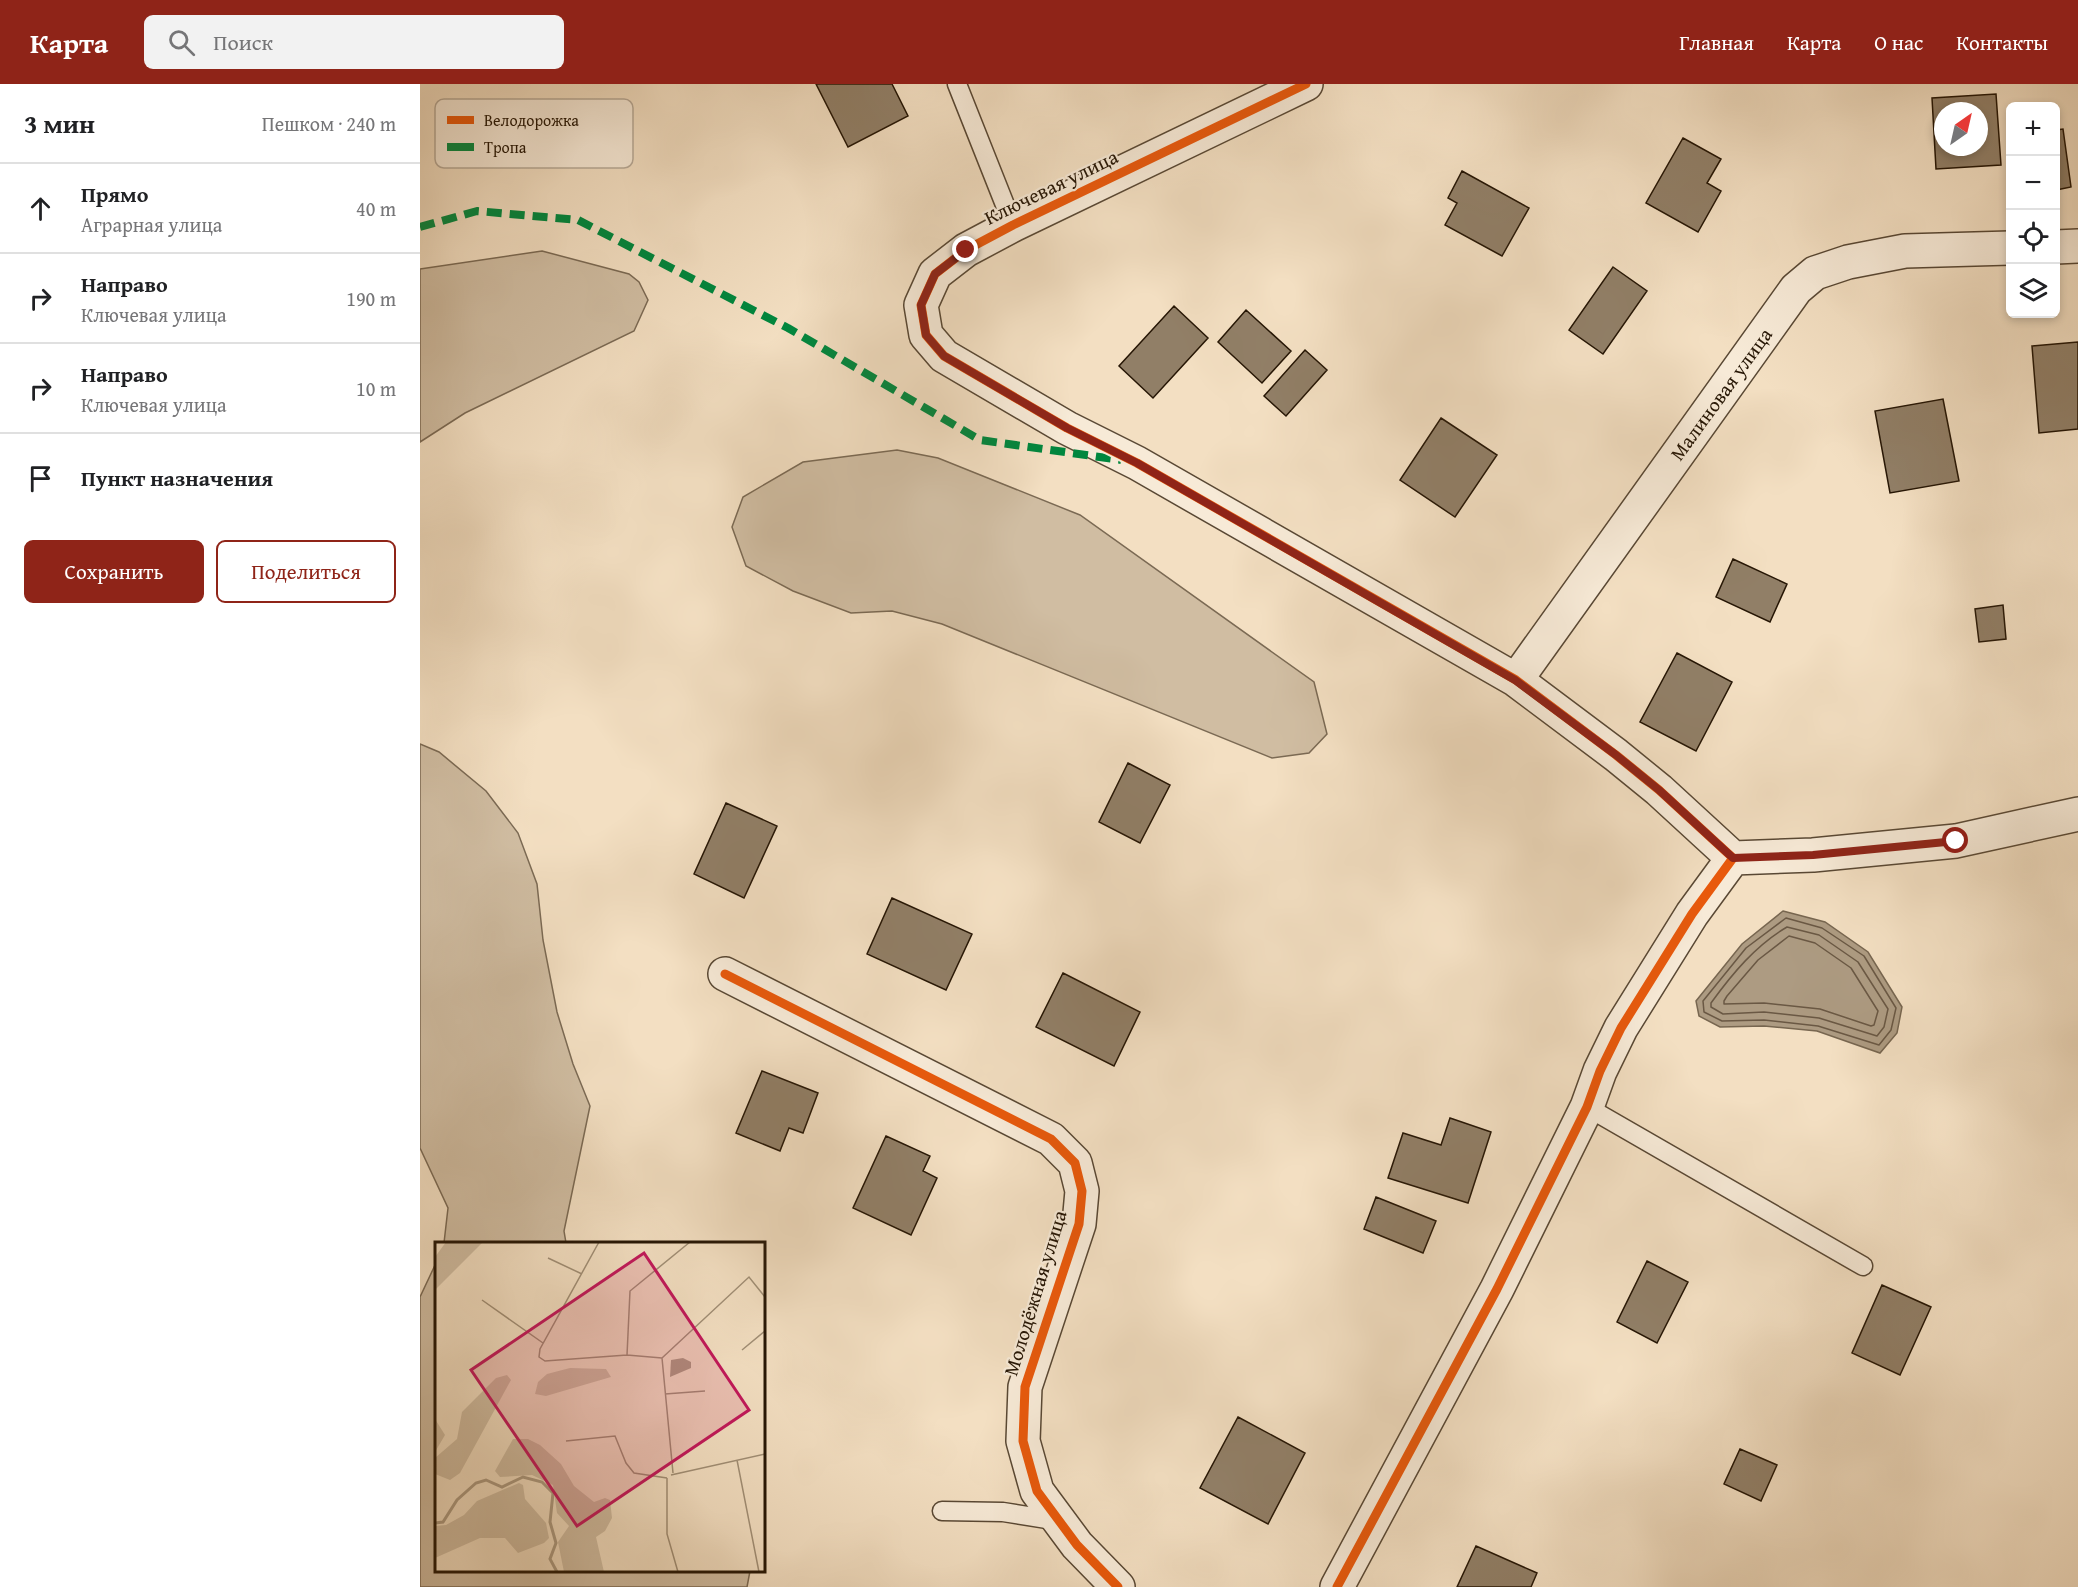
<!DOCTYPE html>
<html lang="ru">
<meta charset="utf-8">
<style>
:root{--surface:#fff;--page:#f2f2f2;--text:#202124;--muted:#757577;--line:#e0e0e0;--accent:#8f2418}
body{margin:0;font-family:"Gentium Book Plus",serif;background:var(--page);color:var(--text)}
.controls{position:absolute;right:18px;top:18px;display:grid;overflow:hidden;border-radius:9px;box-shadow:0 3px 9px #0003}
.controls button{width:54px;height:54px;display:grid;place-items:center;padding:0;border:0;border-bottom:2px solid var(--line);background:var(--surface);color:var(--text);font:30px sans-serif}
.compass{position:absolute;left:1514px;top:18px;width:54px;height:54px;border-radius:50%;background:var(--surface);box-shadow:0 3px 9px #0003;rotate:34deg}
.stop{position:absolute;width:18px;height:18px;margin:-14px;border:4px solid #8f2418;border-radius:50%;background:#fff}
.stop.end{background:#8f2418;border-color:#fff;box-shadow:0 2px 6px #0008}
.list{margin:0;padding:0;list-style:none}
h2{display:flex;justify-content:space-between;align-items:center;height:78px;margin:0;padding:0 24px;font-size:26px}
h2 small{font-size:20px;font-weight:400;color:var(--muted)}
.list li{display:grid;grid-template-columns:39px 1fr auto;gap:18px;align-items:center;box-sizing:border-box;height:90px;padding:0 24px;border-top:2px solid var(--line)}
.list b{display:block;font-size:22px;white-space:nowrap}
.list p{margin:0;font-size:20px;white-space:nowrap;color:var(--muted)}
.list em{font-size:20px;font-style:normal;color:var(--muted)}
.actions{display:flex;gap:12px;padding:18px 24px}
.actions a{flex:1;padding:14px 0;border:2px solid var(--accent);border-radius:9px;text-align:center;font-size:21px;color:var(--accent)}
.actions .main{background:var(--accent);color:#fff}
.icon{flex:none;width:33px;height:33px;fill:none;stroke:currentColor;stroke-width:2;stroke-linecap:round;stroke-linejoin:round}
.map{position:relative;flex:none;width:1658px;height:1503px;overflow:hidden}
header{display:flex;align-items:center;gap:36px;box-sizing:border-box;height:84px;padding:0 30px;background:var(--accent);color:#fff}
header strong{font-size:28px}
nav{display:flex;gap:33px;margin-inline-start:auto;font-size:21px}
.search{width:420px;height:54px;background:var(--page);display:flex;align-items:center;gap:15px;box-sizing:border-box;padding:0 21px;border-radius:9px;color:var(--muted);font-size:22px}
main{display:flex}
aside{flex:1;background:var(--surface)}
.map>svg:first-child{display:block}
.green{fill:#d0bda2;stroke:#7b6a54;stroke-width:1.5}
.water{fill:#ad9b82;stroke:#776650;stroke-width:1.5}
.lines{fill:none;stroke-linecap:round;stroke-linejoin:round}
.shore{stroke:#6a5844;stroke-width:1.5}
.building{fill:#917f67;stroke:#261605;stroke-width:1.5;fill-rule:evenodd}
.lane-casing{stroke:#594834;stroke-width:21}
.street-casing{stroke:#594834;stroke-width:36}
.lane{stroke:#f7ead7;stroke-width:18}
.street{stroke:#f7ead7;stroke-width:33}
.quiet{stroke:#00873e;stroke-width:8;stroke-dasharray:15 8;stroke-linecap:butt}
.cycleway-casing{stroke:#f7ead7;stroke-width:13}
.cycleway{stroke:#e8590c;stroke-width:9}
.route{stroke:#8f2418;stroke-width:8}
.labels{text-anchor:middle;stroke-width:4.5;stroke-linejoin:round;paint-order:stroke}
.street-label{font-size:20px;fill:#261605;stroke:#f7ead7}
.inset-river{fill:none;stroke:#ad9b82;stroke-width:3}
.inset-road{fill:none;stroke:#a18f76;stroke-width:1.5}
.view{fill:#c2185b;fill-opacity:0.15;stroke:#c2185b;stroke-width:3}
.inset-edge{fill:none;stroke:#261605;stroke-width:3}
.key{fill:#f7ead7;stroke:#b8aa98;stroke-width:1.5}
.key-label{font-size:16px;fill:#261605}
</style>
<header>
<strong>Карта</strong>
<div class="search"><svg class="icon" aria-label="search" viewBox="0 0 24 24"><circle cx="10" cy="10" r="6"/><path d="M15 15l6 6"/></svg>Поиск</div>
<nav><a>Главная</a><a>Карта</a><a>О нас</a><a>Контакты</a></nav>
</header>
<main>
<aside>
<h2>3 мин<small>Пешком · 240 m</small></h2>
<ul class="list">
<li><svg class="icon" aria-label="ahead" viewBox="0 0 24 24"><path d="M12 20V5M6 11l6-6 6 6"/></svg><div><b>Прямо</b><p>Аграрная улица</p></div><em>40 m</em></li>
<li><svg class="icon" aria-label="right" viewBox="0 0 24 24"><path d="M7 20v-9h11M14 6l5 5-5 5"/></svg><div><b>Направо</b><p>Ключевая улица</p></div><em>190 m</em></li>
<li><svg class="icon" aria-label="right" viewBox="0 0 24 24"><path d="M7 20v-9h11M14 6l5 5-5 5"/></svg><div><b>Направо</b><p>Ключевая улица</p></div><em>10 m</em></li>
<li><svg class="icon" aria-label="arrive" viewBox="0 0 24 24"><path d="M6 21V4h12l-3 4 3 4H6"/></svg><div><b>Пункт назначения</b></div></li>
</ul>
<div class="actions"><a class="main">Сохранить</a><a>Поделиться</a></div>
</aside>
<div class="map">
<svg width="1658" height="1503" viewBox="0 0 1658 1503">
<rect width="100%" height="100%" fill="#f3dfc2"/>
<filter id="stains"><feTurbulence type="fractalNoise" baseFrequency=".00333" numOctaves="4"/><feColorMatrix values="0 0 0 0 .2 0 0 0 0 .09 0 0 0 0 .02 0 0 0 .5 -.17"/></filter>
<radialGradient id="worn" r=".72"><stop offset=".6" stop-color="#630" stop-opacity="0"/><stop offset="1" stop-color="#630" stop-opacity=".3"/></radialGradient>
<!-- green -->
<path class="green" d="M 122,167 L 209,190 L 219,198 L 228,216 L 214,247 L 45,329 L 0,358 L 0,185 Z
M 477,366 L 518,374 L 660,431 L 894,598 L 907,650 L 889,669 L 852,674 L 522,540 L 472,527 L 431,529 L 373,507 L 326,482 L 312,443 L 323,413 L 383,378 Z
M 0,660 L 19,668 L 66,707 L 98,749 L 117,800 L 123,856 L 137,928 L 153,980 L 170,1022 L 144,1147 L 146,1159 L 24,1159 L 28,1124 L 0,1064 Z
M 16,1179 L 16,1486 L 330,1487 L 327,1503 L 0,1503 L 0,1213 Z"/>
<!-- water -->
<path class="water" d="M 1363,827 L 1405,838 L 1448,868 L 1482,923 L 1477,949 L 1460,969 L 1397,947 L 1344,942 L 1300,943 L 1279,932 L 1276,917 L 1322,860 Z"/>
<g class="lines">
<!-- shore -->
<path class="shore" d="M 1366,834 L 1402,844 L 1444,872 L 1476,924 L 1471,946 L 1459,961 L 1398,942 L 1344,936 L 1302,937 L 1284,928 L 1283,917 L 1326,864 Z
M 1367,843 L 1399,851 L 1438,878 L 1468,925 L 1464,943 L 1457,952 L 1399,934 L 1344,928 L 1303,930 L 1291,923 L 1291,919 C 1312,890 1336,861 1367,843 Z
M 1369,852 L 1395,859 L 1431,884 L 1458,927 L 1454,941 L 1451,942 L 1400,925 L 1344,919 L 1304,920 L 1304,917 L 1307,912 L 1338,876 Z"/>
</g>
<!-- building -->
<path class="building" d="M 396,0 L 472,0 L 488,32 L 428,63 Z
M 1576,10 L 1581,81 L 1516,85 L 1512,14 ZM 1523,27 L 1559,27 L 1559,63 L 1523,63 Z
M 1643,45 L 1651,103 L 1636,106 L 1636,46 Z
M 1263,54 L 1301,75 L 1287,99 L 1301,107 L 1278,148 L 1226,119 Z
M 1042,87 L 1109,124 L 1082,172 L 1025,141 L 1037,119 L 1028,114 Z
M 1193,183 L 1227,207 L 1183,270 L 1149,246 Z
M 754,222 L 788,254 L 733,314 L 699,282 Z
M 826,226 L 871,267 L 842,299 L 798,258 Z
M 1658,258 L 1658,345 L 1619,349 L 1612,262 Z
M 885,266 L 907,286 L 866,332 L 844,312 Z
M 1523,315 L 1539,397 L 1470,409 L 1455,327 Z
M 1021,334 L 1077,371 L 1035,433 L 980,396 Z
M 1313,475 L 1367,500 L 1350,538 L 1296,513 Z
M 1583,521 L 1586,555 L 1559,558 L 1555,525 Z
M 1257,569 L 1312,598 L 1276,667 L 1220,638 Z
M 708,679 L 750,701 L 720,759 L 679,738 Z
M 306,719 L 357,742 L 324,814 L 274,790 Z
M 472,814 L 552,850 L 526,906 L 447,870 Z
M 643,889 L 720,928 L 694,982 L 616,943 Z
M 342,987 L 398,1009 L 383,1049 L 369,1044 L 360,1067 L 316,1049 Z
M 1030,1034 L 1071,1048 L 1048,1119 L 968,1094 L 983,1049 L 1021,1061 Z
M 466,1052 L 510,1072 L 503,1087 L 517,1094 L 491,1151 L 433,1124 Z
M 956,1113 L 1016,1137 L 1003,1169 L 944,1145 Z
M 1227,1177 L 1268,1198 L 1237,1259 L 1197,1238 Z
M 1462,1201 L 1511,1223 L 1480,1291 L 1432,1269 Z
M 818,1333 L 885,1369 L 848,1440 L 780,1404 Z
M 1320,1365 L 1357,1381 L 1341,1417 L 1304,1400 Z
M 1056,1462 L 1117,1489 L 1111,1503 L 1037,1503 Z"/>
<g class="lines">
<!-- lane casing -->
<g class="lane-casing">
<path id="lane" d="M 537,0 L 593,141
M 1167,1023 L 1443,1182
M 522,1427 L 583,1428 L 639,1437"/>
</g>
<!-- street casing -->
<g class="street-casing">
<path id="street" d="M 886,0 L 593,141 L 546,166 L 515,190 L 501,221 L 506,251 L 524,272 L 647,344 L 717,379 L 1096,596 L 1196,671 L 1239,706 L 1313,774
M 1636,163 L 1658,162
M 1096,596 L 1376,205 L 1395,189 L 1428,178 L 1485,167 L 1590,164
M 1313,774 L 1393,771 L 1536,757 L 1658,730
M 305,890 L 631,1055 L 655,1079 L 662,1107 L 659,1140 L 605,1303 L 603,1357 L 617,1407 L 657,1461 L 698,1503
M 917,1503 L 1077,1205 L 1167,1023 L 1180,987 L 1201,944 L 1272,830 L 1313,774"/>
</g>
<!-- lane -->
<use href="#lane" class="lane"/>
<!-- street -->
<use href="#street" class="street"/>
<!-- quiet -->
<path class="quiet" d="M 0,143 L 57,127 L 158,136 L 368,244 L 560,356 L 701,376"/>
<!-- cycleway casing -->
<g class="cycleway-casing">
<path id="cycleway" d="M 886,0 L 593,141 L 546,166 L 515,190 L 501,221 L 506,251 L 524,272 L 647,344 L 717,379 L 1096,596 L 1196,671 L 1239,706 L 1313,774 L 1272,830 L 1201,944 L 1180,987 L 1167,1023 L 1077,1205 L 917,1503
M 305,890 L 631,1055 L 655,1079 L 662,1107 L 659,1140 L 605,1303 L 603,1357 L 617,1407 L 657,1461 L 698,1503"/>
</g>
<!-- cycleway -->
<use href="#cycleway" class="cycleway"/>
</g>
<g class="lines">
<!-- route -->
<path class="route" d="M 546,166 L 515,190 L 501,221 L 506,251 L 524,272 L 647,344 L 717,379 L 1095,596 L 1196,671 L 1239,706 L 1313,774 L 1393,771 L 1536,757"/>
</g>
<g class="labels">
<!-- street labels -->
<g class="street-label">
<text transform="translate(631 103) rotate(-26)" y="7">Ключевая улица</text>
<text transform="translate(1301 310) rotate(-54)" y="7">Малиновая улица</text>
<text transform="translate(615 1209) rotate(-73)" y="7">Молодёжная улица</text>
</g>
</g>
<!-- overview -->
<g transform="translate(15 1158)">
<rect width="330" height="330" fill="#f3dfc2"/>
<path d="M 11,0 L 48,0 L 0,48 L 0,15 ZM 135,126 L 171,127 L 176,135 L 111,154 L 100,152 L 103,140 L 112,132 ZM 72,133 L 76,138 L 25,231 L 15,238 L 0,232 L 0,216 L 22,197 L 27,170 L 61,136 ZM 0,177 L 10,193 L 0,210 ZM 78,197 L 93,197 L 105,203 L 126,222 L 139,244 L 159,260 L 170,256 L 175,258 L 177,276 L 170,289 L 161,295 L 169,330 L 129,330 L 123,300 L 134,284 L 122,271 L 118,243 L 97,233 L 65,235 L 60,229 ZM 84,241 L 88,243 L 90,257 L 111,281 L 114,296 L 109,301 L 83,311 L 70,296 L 45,296 L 0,316 L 0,284 L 11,283 L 29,273 L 42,259 Z" fill="#d0bda2"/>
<path d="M 248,116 L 256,120 L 256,126 L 235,135 L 236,118 Z" fill="#ad9b82"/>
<path class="inset-river" d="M 0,281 L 8,280 L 22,258 L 41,241 L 51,238 L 67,245 L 88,235 L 107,240 L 118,251 L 115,280 L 121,301 L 115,317 L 122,330"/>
<path class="inset-road" d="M 164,0 L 105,107 L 104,115 L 110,119 L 192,113 L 227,116M 113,16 L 147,32M 47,58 L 108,101M 307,108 L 330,89M 192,113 L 195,49 L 255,0M 227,116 L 314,35 L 330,55M 227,116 L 238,231M 230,152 L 270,149M 131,199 L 180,194 L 191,221 L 199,231 L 232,236M 302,218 L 324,330M 236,233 L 330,212M 232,236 L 232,292 L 243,330"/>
<path class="view" d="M 209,11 L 314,168 L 142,284 L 36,128 Z"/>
<rect width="330" height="330" class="inset-edge"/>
</g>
<!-- legend -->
<rect x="15" y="15" width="198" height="69" rx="9" class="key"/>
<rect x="27" y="32" width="27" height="8" fill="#e8590c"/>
<rect x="27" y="59" width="27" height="8" fill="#00873e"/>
<g class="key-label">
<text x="64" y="42">Велодорожка</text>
<text x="64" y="69">Тропа</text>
</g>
<rect width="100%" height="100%" filter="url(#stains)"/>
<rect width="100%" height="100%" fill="url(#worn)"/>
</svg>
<div class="controls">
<button>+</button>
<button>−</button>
<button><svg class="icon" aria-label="locate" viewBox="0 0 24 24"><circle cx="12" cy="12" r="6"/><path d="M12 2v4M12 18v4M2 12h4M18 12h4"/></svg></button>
<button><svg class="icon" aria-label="layers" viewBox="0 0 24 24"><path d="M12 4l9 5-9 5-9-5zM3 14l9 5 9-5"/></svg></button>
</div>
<svg class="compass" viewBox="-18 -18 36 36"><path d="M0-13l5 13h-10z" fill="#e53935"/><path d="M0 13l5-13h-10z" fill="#757577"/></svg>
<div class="stop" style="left:1536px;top:757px"></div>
<div class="stop end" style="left:546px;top:166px"></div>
</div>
</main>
